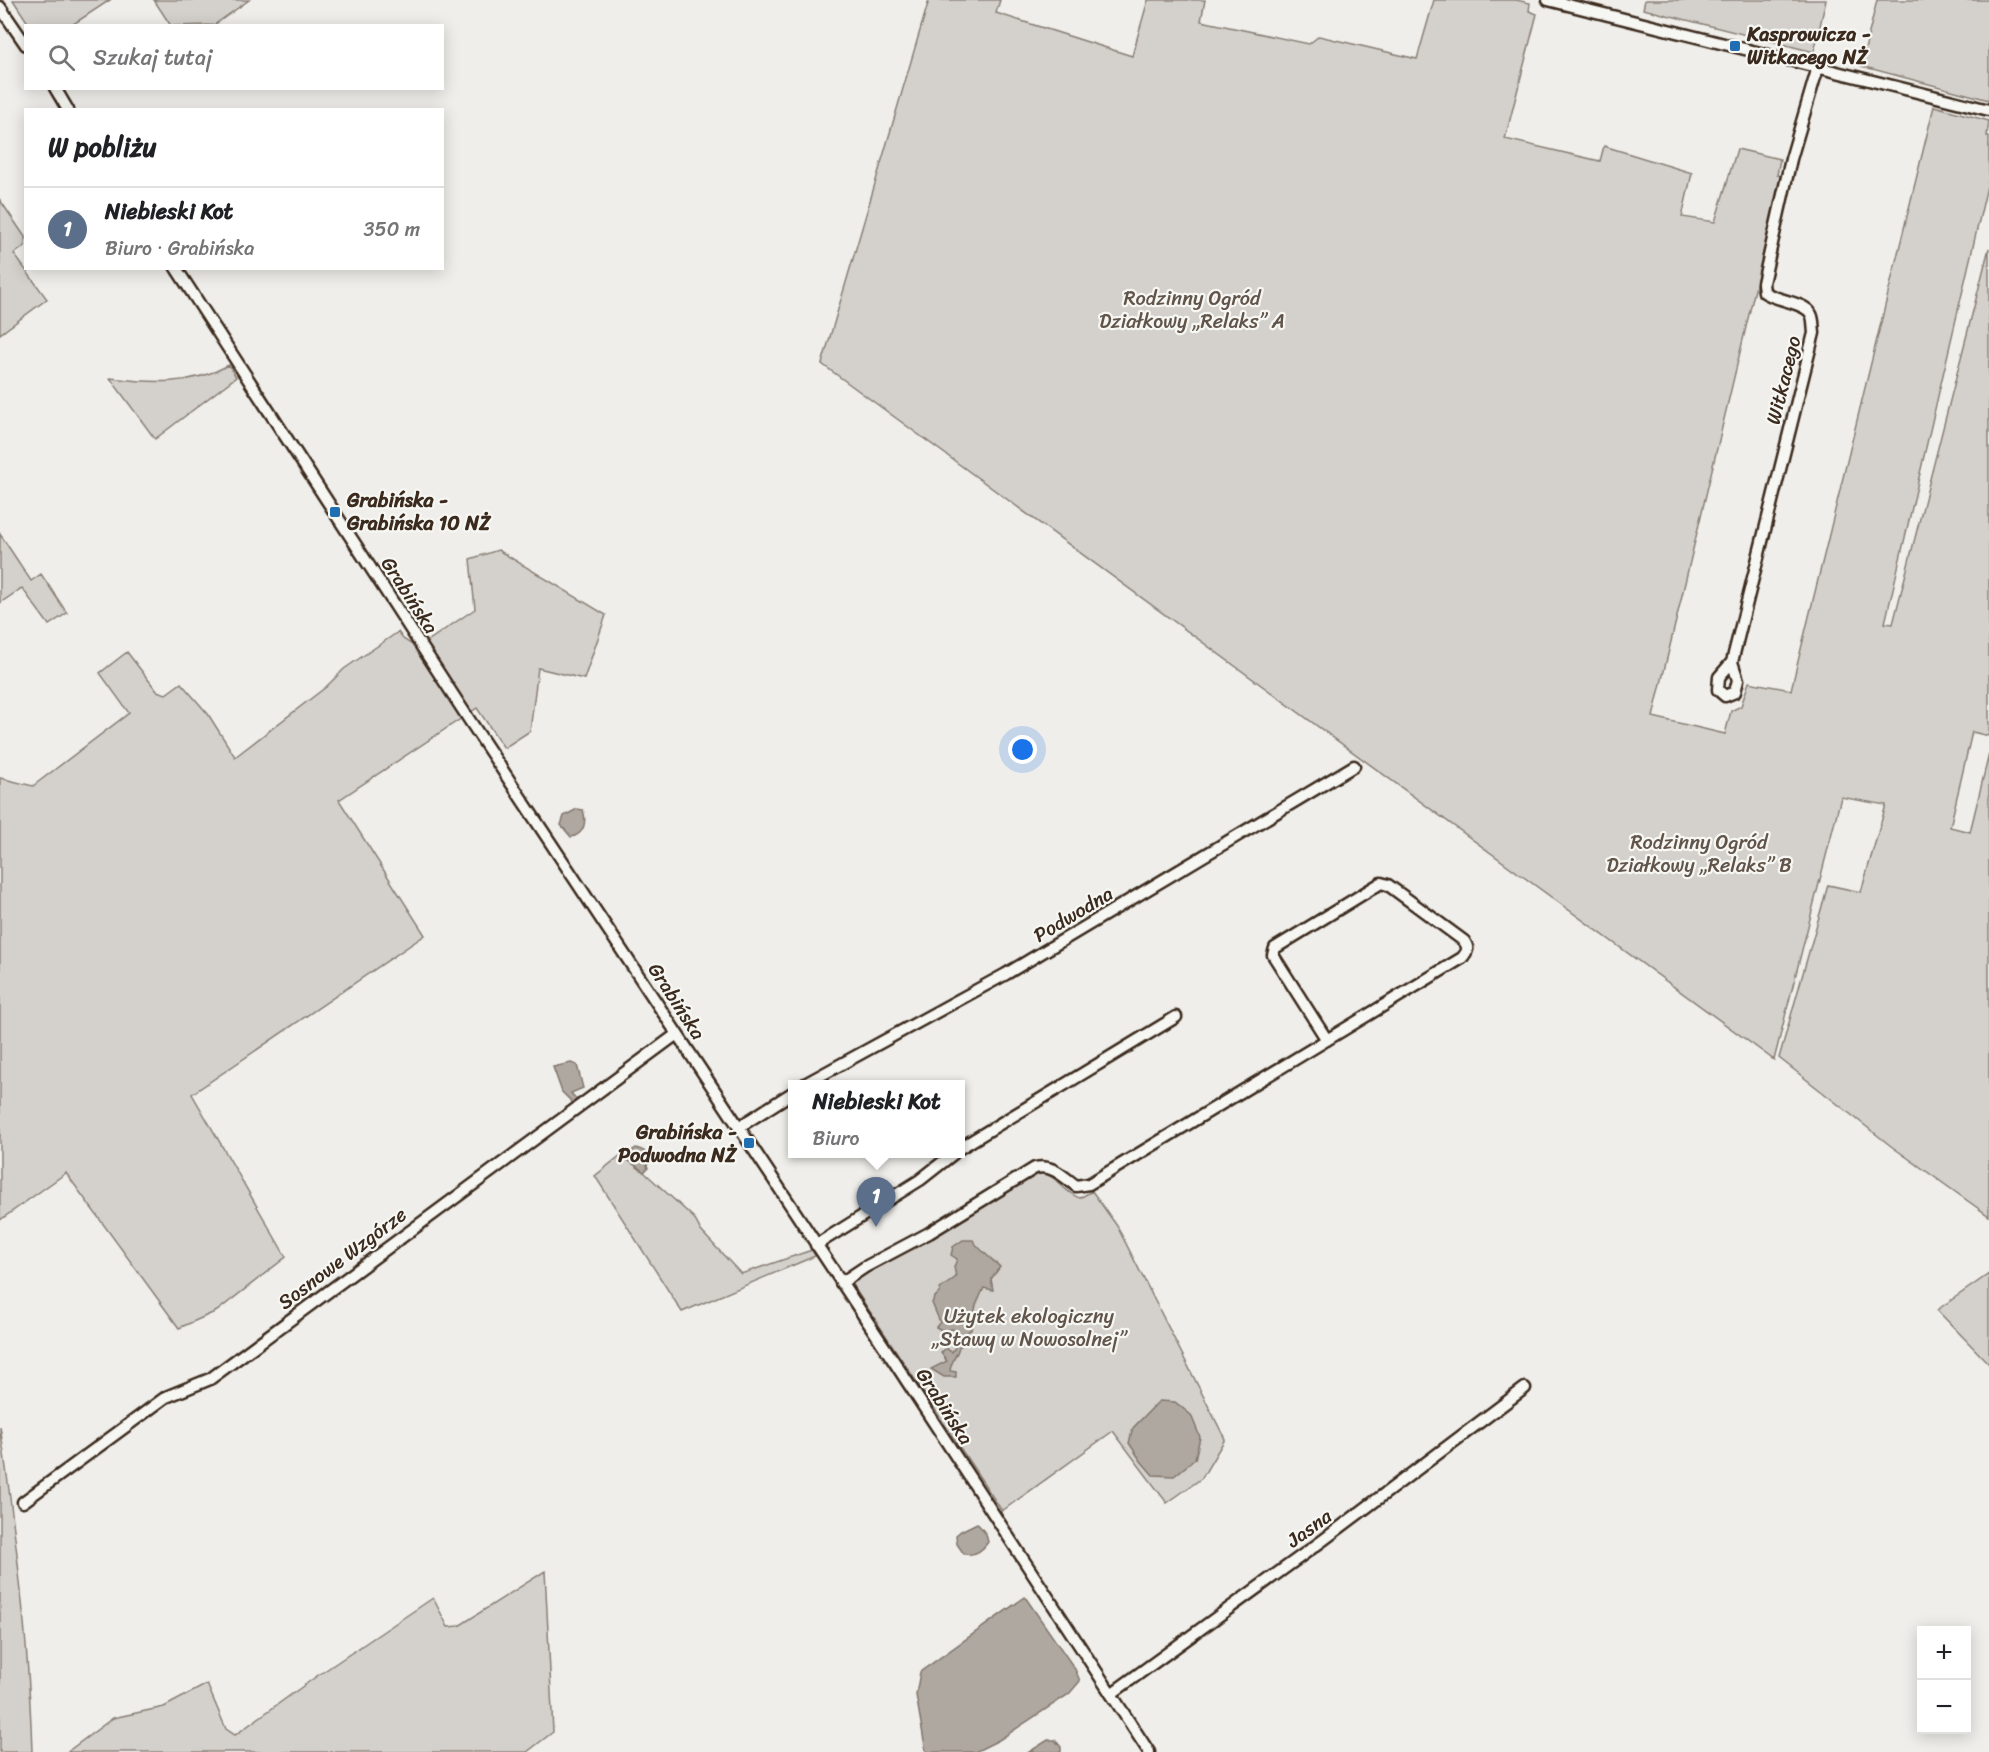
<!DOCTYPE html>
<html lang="pl">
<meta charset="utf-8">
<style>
:root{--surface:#fff;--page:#f6f6f6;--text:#202124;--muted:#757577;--line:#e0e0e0;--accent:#ea580c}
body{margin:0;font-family:Sriracha,sans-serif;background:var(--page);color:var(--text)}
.controls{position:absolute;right:18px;bottom:18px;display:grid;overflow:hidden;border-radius:0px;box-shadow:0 3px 15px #0003}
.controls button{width:54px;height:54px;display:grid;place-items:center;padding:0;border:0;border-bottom:2px solid var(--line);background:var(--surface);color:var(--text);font:30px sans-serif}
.you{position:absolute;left:1023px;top:750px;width:21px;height:21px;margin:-15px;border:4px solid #fff;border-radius:50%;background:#1a73e8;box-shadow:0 0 0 9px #1a73e833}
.badge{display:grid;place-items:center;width:39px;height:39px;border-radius:50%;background:var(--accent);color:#fff;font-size:20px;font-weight:700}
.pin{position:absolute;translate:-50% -50px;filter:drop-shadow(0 2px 3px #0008)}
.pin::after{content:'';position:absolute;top:32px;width:21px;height:18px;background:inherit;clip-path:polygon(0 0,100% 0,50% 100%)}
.popup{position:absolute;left:788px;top:1080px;width:177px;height:78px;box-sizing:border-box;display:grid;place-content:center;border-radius:0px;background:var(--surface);filter:drop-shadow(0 2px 4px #0005);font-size:20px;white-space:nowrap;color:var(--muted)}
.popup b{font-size:22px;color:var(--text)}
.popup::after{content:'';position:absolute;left:50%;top:100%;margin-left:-12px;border:12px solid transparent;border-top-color:var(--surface)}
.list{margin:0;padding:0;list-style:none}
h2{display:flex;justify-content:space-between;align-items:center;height:78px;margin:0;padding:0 24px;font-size:26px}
h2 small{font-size:20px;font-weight:400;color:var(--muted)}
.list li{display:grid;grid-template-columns:39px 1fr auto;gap:18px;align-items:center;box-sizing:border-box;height:84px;padding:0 24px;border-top:2px solid var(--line)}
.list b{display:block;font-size:22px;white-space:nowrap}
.list p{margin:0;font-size:20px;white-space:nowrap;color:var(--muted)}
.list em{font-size:20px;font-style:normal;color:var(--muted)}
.icon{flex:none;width:33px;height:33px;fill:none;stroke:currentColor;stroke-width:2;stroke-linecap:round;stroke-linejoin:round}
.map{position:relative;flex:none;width:1989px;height:1752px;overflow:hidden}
.search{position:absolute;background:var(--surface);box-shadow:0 3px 15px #0003;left:24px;top:24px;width:420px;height:66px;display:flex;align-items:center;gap:15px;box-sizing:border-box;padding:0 21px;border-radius:0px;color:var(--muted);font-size:22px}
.panel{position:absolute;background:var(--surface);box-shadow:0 3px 15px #0003;left:24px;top:108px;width:420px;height:162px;border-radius:0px}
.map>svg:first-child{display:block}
.green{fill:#d4d1cc;stroke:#887e75;stroke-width:1.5}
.water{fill:#afa8a1;stroke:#81766d;stroke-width:1.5}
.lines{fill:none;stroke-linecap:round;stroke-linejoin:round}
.minor-casing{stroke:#3b2a1e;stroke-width:15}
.minor{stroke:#f6f6f2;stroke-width:10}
.poi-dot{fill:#1f6fb2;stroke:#f6f6f2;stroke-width:2}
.labels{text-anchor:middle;stroke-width:4.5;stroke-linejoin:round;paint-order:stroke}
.poi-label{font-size:20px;font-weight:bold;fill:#3b2a1e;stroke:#f6f6f2;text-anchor:start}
.park-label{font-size:20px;fill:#61544a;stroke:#f6f6f2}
.street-label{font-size:20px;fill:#3b2a1e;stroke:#f6f6f2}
</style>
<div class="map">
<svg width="1989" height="1752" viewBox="0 0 1989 1752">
<rect width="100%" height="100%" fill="#efeeea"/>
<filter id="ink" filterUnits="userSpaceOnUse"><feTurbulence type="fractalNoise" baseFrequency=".0167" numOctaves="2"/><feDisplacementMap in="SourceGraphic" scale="12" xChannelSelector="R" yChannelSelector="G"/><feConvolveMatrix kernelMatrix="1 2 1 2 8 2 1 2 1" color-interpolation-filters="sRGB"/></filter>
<g filter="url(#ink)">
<!-- green -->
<path class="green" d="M 13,0 L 110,0 L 72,25 L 30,26 Z
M 154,0 L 249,0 L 214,25 L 171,26 Z
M 929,0 L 1000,0 L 996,13 L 1132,56 L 1148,0 L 1205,0 L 1201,21 L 1309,44 L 1319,36 L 1417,59 L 1434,0 L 1516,0 L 1530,3 L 1529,11 L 1537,14 L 1505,139 L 1600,161 L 1604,146 L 1692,173 L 1682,217 L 1715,222 L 1737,149 L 1780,159 L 1777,175 L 1782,176 L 1653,717 L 1725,734 L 1731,711 L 1741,706 L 1749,682 L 1791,690 L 1934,106 L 1989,121 L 1987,136 L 1989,136 L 1989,178 L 1885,623 L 1893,624 L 1989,248 L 1989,736 L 1972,732 L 1950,827 L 1970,832 L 1989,754 L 1989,1216 L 1891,1146 L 1779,1058 L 1828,885 L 1861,892 L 1886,805 L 1841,797 L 1774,1060 L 822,364 Z
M 1645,0 L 1826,0 L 1814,52 L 1643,9 Z
M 1877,0 L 1989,0 L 1989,100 L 1861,66 Z
M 0,200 L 25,237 L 25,246 L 14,254 L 47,299 L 0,334 Z
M 229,365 L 236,377 L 155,439 L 110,378 C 152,383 190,386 229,365 Z
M 0,534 L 31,581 L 41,574 L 67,613 L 49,625 L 22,588 L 0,603 Z
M 498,550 L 606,615 L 584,679 L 538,668 L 530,731 L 504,748 L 477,708 L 339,800 L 425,935 L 192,1094 L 286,1257 L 217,1311 L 179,1328 L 66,1173 L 0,1220 L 0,778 L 33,786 L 129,713 L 100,673 L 127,652 L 157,691 L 166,694 L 181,683 L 208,714 L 235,757 L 326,687 L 344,669 L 398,632 L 403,639 L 417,648 L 475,609 L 470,559 Z
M 621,1155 L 645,1173 L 694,1218 L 701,1231 L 741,1274 L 812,1250 L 815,1256 L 682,1312 L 595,1176 Z
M 1039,1172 C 1059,1176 1062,1192 1080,1198 L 1092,1191 L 1117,1226 L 1225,1439 L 1202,1478 L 1167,1503 L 1113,1431 L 1002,1511 L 851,1283 L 1032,1174 Z
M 1989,1274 L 1989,1364 L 1937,1310 Z
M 0,1426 C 16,1534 29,1643 32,1752 L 0,1752 Z
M 545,1571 L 553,1732 L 527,1752 L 67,1752 L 113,1718 L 164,1707 L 207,1684 L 226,1729 L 235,1735 L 317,1676 L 433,1598 L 448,1627 L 459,1626 Z"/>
<!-- water -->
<path class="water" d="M 577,809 L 583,810 C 587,822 584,835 571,837 L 561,825 L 564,816 Z
M 571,1063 L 577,1065 L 583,1088 L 571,1093 L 577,1100 L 573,1103 L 562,1092 L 553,1067 Z
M 636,1148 C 644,1150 648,1153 650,1161 L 647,1165 L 648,1168 L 644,1172 L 623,1156 Z
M 963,1240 L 973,1240 C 977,1248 993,1260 1000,1267 L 991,1279 L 993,1290 L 984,1288 L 976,1305 L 971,1330 L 961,1335 L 958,1342 L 962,1345 L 959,1347 C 957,1356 951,1361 950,1371 L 956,1372 L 956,1377 L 944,1377 L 931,1369 L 947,1361 L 941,1353 L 947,1347 L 948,1350 L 952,1352 L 955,1347 L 952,1345 L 950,1336 L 958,1332 L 952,1329 L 943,1331 L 936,1327 L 940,1322 L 932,1303 L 934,1298 L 940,1292 L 940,1289 L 956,1277 L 954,1267 L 957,1259 L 951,1255 L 953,1247 Z
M 1159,1401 L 1175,1402 L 1191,1415 L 1200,1437 L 1195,1459 L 1174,1476 L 1153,1475 L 1141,1461 L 1129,1443 L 1133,1428 Z
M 977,1523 L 986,1534 L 988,1542 C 982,1551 974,1556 964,1554 L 957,1544 L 956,1535 L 961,1531 Z
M 1025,1597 L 1075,1669 L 1080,1681 L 1069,1694 L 999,1740 L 975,1752 L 926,1752 L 916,1695 L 920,1672 Z
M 1048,1740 L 1055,1740 L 1061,1747 L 1061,1752 L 1029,1752 Z"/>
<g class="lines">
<!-- minor casing -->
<g class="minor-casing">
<path id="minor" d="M 1548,0 L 1989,110
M 0,7 L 26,45
M 55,88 L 68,110
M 176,268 L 470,721 L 893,1360 L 1149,1752
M 1732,662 L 1719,677 L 1718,690 L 1725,696 L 1735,692 L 1738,680 L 1732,662 L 1814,333 C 1813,327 1814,319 1811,314 C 1805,302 1776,301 1764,292 L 1763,283 L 1791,159 L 1818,67
M 805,1084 L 1006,974 L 1354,766
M 739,1127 L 792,1093
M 960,1148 L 1176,1017
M 816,1245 L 920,1180 L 953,1154
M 841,1283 L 865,1267 L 929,1233 L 1035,1168 C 1052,1164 1063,1176 1076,1186 L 1089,1184 L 1462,958 C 1468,951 1469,948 1464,941 L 1388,885 L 1381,883 L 1275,948 L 1273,955 L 1327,1040
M 23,1502 L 166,1397 L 210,1379 L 677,1034
M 1111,1694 L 1322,1541 L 1525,1388"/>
</g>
<!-- minor -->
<use href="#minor" class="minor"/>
</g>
</g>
<!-- markers -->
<g class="poi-dot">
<rect x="1729" y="40" width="12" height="12" rx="3"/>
<rect x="329" y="506" width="12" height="12" rx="3"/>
<rect x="743" y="1137" width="12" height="12" rx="3"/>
</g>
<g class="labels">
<!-- poi labels -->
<g class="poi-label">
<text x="1747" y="41">Kasprowicza -<tspan x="1747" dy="23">Witkacego NŻ</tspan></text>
<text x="347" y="507">Grabińska -<tspan x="347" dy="23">Grabińska 10 NŻ</tspan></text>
<text x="737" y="1139" text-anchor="end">Grabińska -<tspan x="737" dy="23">Podwodna NŻ</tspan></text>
</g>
<!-- park labels -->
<g class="park-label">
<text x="1192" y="305">Rodzinny Ogród<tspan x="1192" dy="23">Działkowy „Relaks” A</tspan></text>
<text x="1699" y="849">Rodzinny Ogród<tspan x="1699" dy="23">Działkowy „Relaks” B</tspan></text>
<text x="1029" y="1323">Użytek ekologiczny<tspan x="1029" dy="23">„Stawy w Nowosolnej”</tspan></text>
</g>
<!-- street labels -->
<g class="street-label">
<text transform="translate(1783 380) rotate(-76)" y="7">Witkacego</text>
<text transform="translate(410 595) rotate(57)" y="7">Grabińska</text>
<text transform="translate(1073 914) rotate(-31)" y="7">Podwodna</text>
<text transform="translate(677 1001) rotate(57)" y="7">Grabińska</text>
<text transform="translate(342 1258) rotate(-37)" y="7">Sosnowe Wzgórze</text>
<text transform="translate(945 1406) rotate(57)" y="7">Grabińska</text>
<text transform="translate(1309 1528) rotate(-36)" y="7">Jasna</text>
</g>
</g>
</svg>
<div class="controls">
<button>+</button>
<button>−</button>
</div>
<div class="you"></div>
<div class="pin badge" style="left:876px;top:1227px;background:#5c6f8a">1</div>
<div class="popup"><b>Niebieski Kot</b>Biuro</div>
<div class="search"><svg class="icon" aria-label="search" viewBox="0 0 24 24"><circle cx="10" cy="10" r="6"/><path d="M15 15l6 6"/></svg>Szukaj tutaj</div>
<section class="panel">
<h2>W pobliżu<small></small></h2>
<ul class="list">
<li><span class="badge" style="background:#5c6f8a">1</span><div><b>Niebieski Kot</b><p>Biuro · Grabińska</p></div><em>350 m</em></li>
</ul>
</section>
</div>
